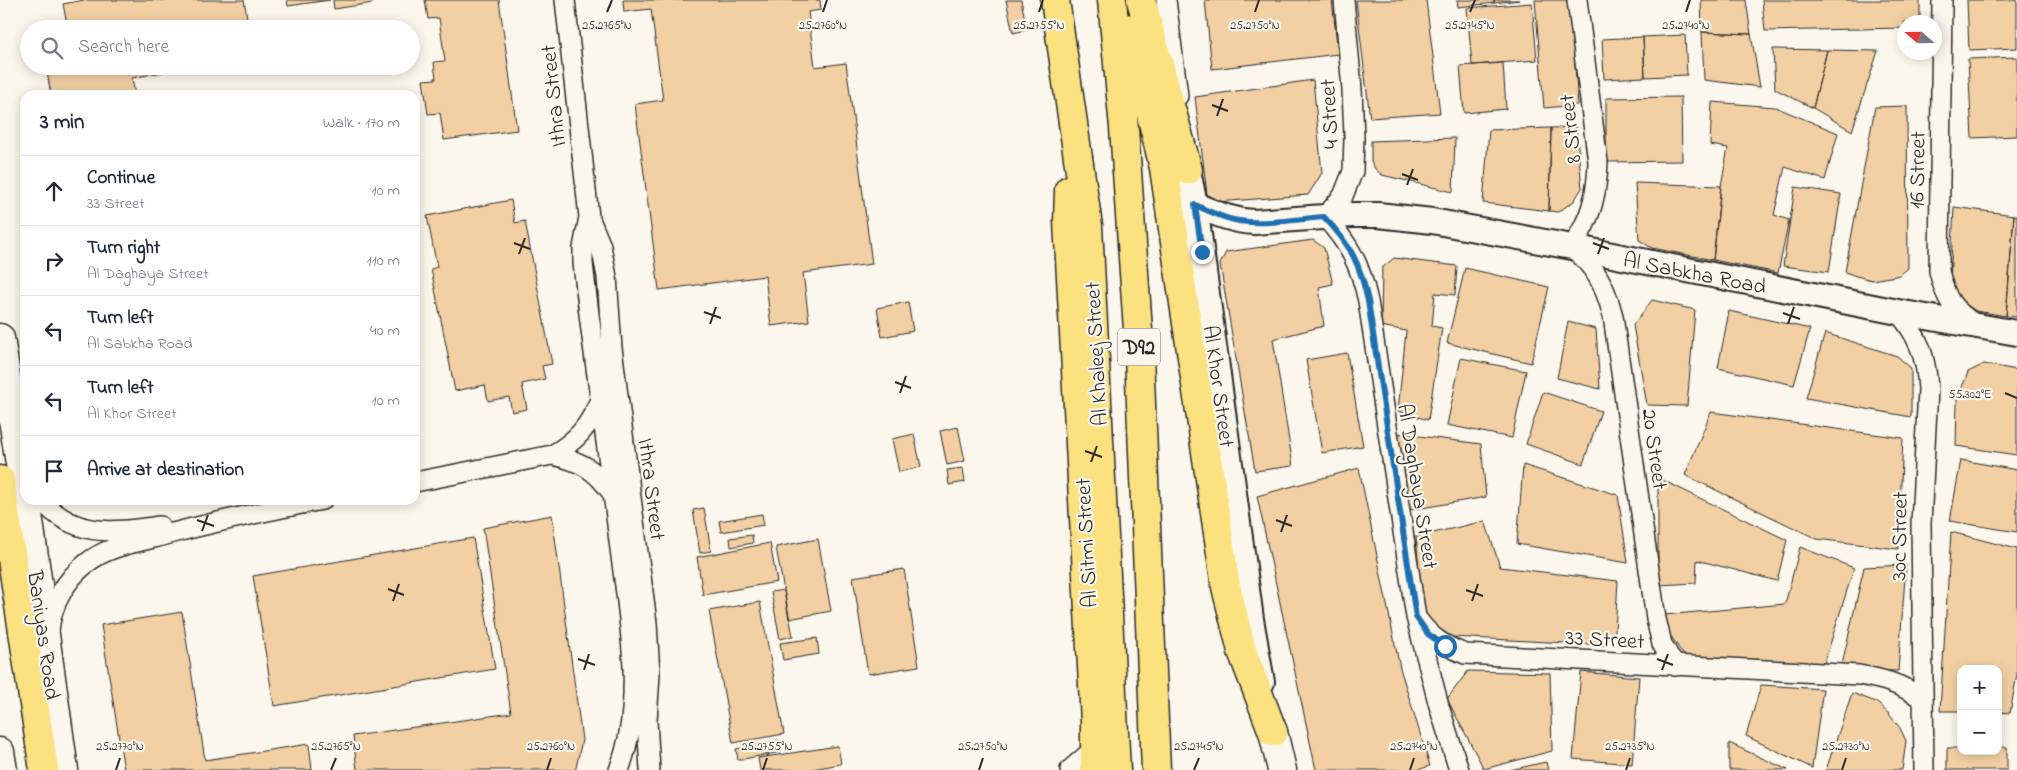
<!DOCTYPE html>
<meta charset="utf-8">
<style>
:root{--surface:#fff;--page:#f2f2f3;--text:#1f2937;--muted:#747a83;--line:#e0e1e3}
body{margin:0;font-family:"Indie Flower",sans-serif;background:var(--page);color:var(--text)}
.controls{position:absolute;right:15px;bottom:15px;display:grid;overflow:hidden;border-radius:10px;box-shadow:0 2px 12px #0003}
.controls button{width:45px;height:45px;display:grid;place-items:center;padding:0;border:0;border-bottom:1px solid var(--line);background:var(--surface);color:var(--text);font:25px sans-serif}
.compass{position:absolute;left:1897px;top:15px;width:45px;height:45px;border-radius:50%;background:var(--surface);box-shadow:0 2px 12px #0003;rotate:290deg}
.stop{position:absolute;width:15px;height:15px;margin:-11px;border:4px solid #1f6fb2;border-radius:50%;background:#fff}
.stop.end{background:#1f6fb2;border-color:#fff;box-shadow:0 1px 5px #0008}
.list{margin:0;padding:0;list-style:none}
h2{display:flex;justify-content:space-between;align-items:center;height:65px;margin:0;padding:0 20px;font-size:21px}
h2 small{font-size:16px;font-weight:400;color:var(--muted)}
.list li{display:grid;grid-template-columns:32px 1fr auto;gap:15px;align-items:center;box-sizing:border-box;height:70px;padding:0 20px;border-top:1px solid var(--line)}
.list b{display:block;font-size:19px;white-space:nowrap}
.list p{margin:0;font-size:16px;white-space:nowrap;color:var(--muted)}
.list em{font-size:16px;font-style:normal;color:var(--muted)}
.icon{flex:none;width:28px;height:28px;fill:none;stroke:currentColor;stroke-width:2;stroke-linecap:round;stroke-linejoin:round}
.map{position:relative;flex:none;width:2017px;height:770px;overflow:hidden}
.search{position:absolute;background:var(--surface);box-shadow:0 2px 12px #0003;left:20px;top:20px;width:400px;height:55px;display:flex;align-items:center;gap:12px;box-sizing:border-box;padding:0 18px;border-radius:28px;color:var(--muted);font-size:19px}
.panel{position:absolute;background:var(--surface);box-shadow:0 2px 12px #0003;left:20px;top:90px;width:400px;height:415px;border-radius:15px}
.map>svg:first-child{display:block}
.building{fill:#f2d0a3;stroke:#2b2b2b}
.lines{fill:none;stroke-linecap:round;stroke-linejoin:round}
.minor-casing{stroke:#2b2b2b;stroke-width:22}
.tertiary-casing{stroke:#2b2b2b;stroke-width:28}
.secondary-casing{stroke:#2b2b2b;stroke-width:31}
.primary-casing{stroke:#2b2b2b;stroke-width:31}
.trunk-casing{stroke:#2b2b2b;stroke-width:31}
.minor{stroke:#fbf7ec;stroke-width:19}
.tertiary{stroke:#fbf7ec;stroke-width:24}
.secondary{stroke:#fbf7ec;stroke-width:28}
.primary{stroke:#fbe180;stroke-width:28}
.trunk{stroke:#fbe180;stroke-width:28}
.route{stroke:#1f6fb2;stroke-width:6}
.ticks{fill:none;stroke:#2b2b2b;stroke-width:2}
.labels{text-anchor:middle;stroke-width:4.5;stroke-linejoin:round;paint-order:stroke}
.shield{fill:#fbf7ec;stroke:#696865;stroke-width:1}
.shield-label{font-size:21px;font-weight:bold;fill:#2b2b2b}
.street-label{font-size:22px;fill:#2b2b2b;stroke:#fbf7ec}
.ticks-label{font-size:12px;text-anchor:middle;fill:#2b2b2b;stroke:#fbf7ec;stroke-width:4.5;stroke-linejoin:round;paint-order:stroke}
</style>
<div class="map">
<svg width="2017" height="770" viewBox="0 0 2017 770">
<rect width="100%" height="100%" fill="#fbf7ec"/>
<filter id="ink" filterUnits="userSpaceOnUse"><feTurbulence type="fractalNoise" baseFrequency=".02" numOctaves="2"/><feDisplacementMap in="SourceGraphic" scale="10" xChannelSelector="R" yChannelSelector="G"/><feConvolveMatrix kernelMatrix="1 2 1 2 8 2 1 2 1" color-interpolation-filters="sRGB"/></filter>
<g filter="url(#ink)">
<!-- building -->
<path class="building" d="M 84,0 L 244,0 L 249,29 L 68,29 L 63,4 Z
M 287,0 L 330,0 L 288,6 Z
M 333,0 L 372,0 L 373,3 L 334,9 Z
M 425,0 L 499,0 L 517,130 L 444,140 L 440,113 L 428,114 L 423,80 L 436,79 L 434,62 L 445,61 L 439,18 L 428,19 Z
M 623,0 L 820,0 L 821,10 L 808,12 L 815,67 L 846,63 L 872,264 L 803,273 L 809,321 L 771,326 L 765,276 L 659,290 L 635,104 L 663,100 L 651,9 L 624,12 Z
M 1006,0 L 1021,0 L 1027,30 L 1013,33 Z
M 1205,0 L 1332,0 L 1338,54 L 1212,69 Z
M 1356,0 L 1426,0 L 1440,113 L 1370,118 Z
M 1457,0 L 1494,0 L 1494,3 L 1458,7 Z
M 1494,0 L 1519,0 L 1494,3 Z
M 1535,0 L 1570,0 L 1578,105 L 1544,108 Z
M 1701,0 L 1746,0 L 1751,34 L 1702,32 Z
M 1762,0 L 1920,0 L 1920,22 L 1904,22 L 1904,28 L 1765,31 Z
M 1967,0 L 2017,0 L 2017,48 L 1969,50 Z
M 1532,3 L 1537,60 L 1472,65 L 1467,8 Z
M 1702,32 L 1751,34 L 1760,87 L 1704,80 Z
M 1685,35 L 1687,75 L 1645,77 L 1643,37 Z
M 1643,37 L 1645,77 L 1604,79 L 1602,39 Z
M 1773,49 L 1827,50 L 1813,108 L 1775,89 Z
M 1827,50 L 1878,51 L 1852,131 L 1813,108 Z
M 2017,57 L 2017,136 L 1972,138 L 1968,59 Z
M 1503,63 L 1506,109 L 1464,113 L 1460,66 Z
M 46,66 L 193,66 L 132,78 L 135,95 L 51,95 Z
M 1313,80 L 1322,173 L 1308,195 L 1217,202 L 1207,194 L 1195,97 Z
M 1681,97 L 1682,161 L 1606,162 L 1606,98 Z
M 1712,102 L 1775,107 L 1838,133 L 1825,180 L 1785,167 L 1774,215 L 1789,220 L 1778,273 L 1713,260 L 1721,186 L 1728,148 L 1710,145 Z
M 1907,106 L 1908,268 L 1900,275 L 1890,277 L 1872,280 L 1856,276 L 1845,272 L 1875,107 Z
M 1576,127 L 1582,188 L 1574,201 L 1558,212 L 1549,211 L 1551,128 Z
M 1551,128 L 1549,211 L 1483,203 L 1489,130 Z
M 1455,138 L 1453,192 L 1382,175 L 1375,169 L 1371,161 L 1371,141 Z
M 1635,183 L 1721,186 L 1713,260 L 1652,248 L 1639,240 Z
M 1795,187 L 1841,194 L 1829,272 L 1783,266 Z
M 511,200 L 515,223 L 525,221 L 552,364 L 542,366 L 545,379 L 522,384 L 527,409 L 512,412 L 509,397 L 488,401 L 485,385 L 455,391 L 431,269 L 437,267 L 427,216 Z
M 1954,207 L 2014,215 L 2006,316 L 1976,311 L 1956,298 L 1950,281 Z
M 2014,215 L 2017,215 L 2017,317 L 2006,316 Z
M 1313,240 L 1324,248 L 1333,284 L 1319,287 L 1324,326 L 1273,339 L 1293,466 L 1255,471 L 1220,264 L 1226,252 Z
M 1394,258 L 1457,266 L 1455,295 L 1435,293 L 1432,326 L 1442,328 L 1428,420 L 1398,411 L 1406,331 L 1381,326 L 1382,268 Z
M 1465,268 L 1549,287 L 1531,363 L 1447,343 Z
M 1652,300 L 1695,310 L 1687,406 L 1647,405 L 1633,325 Z
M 908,302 L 913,331 L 882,337 L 877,308 Z
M 1729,311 L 1810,329 L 1794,385 L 1718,368 Z
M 1568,322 L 1596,329 L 1600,389 L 1557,378 Z
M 1825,333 L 1897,356 L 1911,368 L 1911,417 L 1806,398 Z
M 1347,353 L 1363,446 L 1322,453 L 1306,360 Z
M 1461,358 L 1526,371 L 1512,438 L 1447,425 Z
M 1984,364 L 2017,370 L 2017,455 L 1956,446 L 1957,400 L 1968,372 Z
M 1543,392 L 1601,411 L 1583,464 L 1526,444 Z
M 1711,412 L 1903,438 L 1898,549 L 1817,539 L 1685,475 Z
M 958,427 L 965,461 L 947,465 L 940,431 Z
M 1396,433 L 1481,444 L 1486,497 L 1410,510 Z
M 914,434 L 921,467 L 899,472 L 892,439 Z
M 1961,460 L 2017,470 L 2017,532 L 1950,521 Z
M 1523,465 L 1618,495 L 1628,563 L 1517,544 Z
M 963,468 L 965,482 L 949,485 L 947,470 Z
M 1359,468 L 1400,668 L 1430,766 L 1417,770 L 1316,770 L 1257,496 Z
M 1658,478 L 1787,540 L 1777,581 L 1697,560 L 1696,583 L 1658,585 Z
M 704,508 L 711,551 L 700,553 L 693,510 Z
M 762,514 L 764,525 L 721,532 L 719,521 Z
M 552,515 L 582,740 L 576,768 L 575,770 L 357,770 L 353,736 L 511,713 L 483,528 Z
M 1485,521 L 1500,567 L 1618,581 L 1615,631 L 1605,645 L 1452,637 L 1423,618 L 1416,537 Z
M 1951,532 L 2017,549 L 2017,674 L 2010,713 L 1998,712 L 1998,669 L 1961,669 L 1961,711 L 1940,711 Z
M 752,535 L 753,543 L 731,547 L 730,538 Z
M 473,538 L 495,669 L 274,706 L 253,576 Z
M 818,539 L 831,611 L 789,619 L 776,547 Z
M 770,543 L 777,582 L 703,595 L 697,557 Z
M 1800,547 L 1854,568 L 1823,667 L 1684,656 L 1667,630 L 1664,615 L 1785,604 Z
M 1906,565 L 1898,671 L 1841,669 L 1864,567 Z
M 904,569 L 919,666 L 868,674 L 853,577 Z
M 784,590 L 793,636 L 780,639 L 771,592 Z
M 760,602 L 784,734 L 733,743 L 709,611 Z
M 182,612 L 205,760 L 309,744 L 312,770 L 124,770 L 101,625 Z
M 817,638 L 819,654 L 783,660 L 780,643 Z
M 1468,671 L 1550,673 L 1552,751 L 1484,769 L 1447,699 Z
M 1581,672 L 1639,677 L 1632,764 L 1573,759 Z
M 1761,685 L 1823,689 L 1812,768 L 1746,736 Z
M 1852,693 L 1876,702 L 1889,714 L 1900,728 L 1906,741 L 1902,770 L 1826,770 Z
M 779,740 L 781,752 L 738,760 L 736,749 Z
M 1729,743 L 1788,770 L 1729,770 Z
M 838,746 L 841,764 L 807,770 L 760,770 L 758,758 Z
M 1998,747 L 2007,747 L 2007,770 L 1947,770 L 1947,748 L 1961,748 L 1961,751 L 1998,751 Z
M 1546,762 L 1548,770 L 1510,770 Z"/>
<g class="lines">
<!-- minor casing -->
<g class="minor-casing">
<path id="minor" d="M 565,0 L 589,217 L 601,246 L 607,277 L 612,348 L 647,623 L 650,674 L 647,721 L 650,770
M 1166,0 L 1178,96
M 1344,0 L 1352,89 L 1354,137 L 1353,171 L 1343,196 L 1325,217 C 1350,245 1360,264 1368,301 L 1416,617 L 1439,706 L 1459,770
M 1577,0 L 1598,162 C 1597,196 1591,218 1572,247 C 1596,268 1605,285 1613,316 L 1656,619 L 1662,644 L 1675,666
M 1942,0 L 1939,271 C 1946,300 1951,308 1976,325
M 589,217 L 583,248 L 583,263 C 593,356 608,449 619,541 C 628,614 646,700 619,770
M 1898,312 C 1919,337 1926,356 1928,389 L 1921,523 L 1924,770
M 552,455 C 581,461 595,469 612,493
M 415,482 L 552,455 C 575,442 589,427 599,402
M 41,500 C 76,539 113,532 160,526
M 1418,620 C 1432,639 1443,645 1465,654 L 1859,675 C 1883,679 1901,684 1921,698
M 49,631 C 51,605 66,579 87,563 C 106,547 134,543 158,537 C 212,522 266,511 322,500
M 1070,770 L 1095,748"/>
</g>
<!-- tertiary casing -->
<g class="tertiary-casing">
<path id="tertiary" d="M 1188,170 L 1195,205 L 1251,619 L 1262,682
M 1195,205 C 1215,213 1232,221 1254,222 L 1352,215 L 1378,215 L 1432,221 L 1572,247 L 1898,312 L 2017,333"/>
</g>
<!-- secondary casing -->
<g class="secondary-casing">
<path id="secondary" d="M 0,338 L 25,495
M 26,500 L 64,770
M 1273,732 L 1282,770
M 0,752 L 3,770"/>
</g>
<!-- primary casing -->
<g class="primary-casing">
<path id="primary" d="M 1055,0 L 1088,226 L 1116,770
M 1112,0 L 1124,128 L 1138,330 L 1156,770
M 1141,0 L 1188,170
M 1126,28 L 1149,106 L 1164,168 L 1226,587 L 1242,651 L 1273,732
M 1069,190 L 1068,222 L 1095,722 L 1095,770"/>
</g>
<!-- trunk casing -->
<g class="trunk-casing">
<path id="trunk" d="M 0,480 L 44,770"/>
</g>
<!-- minor -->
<use href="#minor" class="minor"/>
<!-- tertiary -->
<use href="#tertiary" class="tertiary"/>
<!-- secondary -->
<use href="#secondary" class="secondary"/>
<!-- primary -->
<use href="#primary" class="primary"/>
<!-- trunk -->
<use href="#trunk" class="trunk"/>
</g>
</g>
<g class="lines" filter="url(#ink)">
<!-- route -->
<path class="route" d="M 1202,252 L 1195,205 C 1209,211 1224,219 1239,221 C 1264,225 1299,219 1324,217 C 1351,245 1360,264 1368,301 L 1416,617 L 1428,634 L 1445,646"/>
</g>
<!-- ticks -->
<path class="ticks" d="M 607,12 L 612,0M 823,12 L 827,0M 1039,12 L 1043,0M 1255,12 L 1259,0M 1470,12 L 1475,0M 1686,12 L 1690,0M 1212,105 L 1228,111M 1217,116 L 1223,99M 1402,174 L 1418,180M 1407,185 L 1413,169M 514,243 L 530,249M 1593,243 L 1609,249M 519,254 L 525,238M 1598,254 L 1604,238M 704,312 L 721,318M 1783,313 L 1800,319M 710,324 L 716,307M 1788,324 L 1794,307M 895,382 L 911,388M 900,393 L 906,376M 2005,393 L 2017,398M 1085,451 L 1102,457M 1091,462 L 1097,446M 197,520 L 214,526M 1276,520 L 1292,526M 202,531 L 208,515M 1281,532 L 1287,515M 388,589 L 404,595M 1466,590 L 1483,596M 393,601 L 399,584M 1472,601 L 1478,584M 578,659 L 595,665M 1657,659 L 1673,665M 584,670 L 589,654M 1662,670 L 1668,654M 116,770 L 120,758M 331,770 L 336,758M 547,770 L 551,758M 763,770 L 767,758M 979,770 L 983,758M 1194,770 L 1199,758M 1410,770 L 1414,758M 1626,770 L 1630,758M 1842,770 L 1846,758"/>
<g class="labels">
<!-- shield labels -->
<rect class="shield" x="1118" y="328.5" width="42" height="37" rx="4"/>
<g class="shield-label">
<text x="1139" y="354">D92</text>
</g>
<!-- street labels -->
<g class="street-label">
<text transform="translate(552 96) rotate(-96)" y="8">Ithra Street</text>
<text transform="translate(1328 114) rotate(-93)" y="8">4 Street</text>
<text transform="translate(1569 129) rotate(-96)" y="8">8 Street</text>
<text transform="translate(1916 170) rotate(-89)" y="8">16 Street</text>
<text transform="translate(1695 272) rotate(11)" y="8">Al Sabkha Road</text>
<text transform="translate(1095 354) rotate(-93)" y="8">Al Khaleej Street</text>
<text transform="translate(1220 386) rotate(82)" y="8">Al Khor Street</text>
<text transform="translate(1656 449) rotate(82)" y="8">20 Street</text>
<text transform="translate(1419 486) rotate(81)" y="8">Al Daghaya Street</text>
<text transform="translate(653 489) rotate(83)" y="8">Ithra Street</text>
<text transform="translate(1898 536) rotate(-89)" y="8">30c Street</text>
<text transform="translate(1085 543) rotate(-93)" y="8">Al Sitmi Street</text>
<text transform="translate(45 635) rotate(82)" y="8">Baniyas Road</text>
<text transform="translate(1605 638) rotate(3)" y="8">33 Street</text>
</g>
</g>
<g class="ticks-label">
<text x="607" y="29">25.2765°N</text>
<text x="823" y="29">25.2760°N</text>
<text x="1039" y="29">25.2755°N</text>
<text x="1255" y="29">25.2750°N</text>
<text x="1470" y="29">25.2745°N</text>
<text x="1686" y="29">25.2740°N</text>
<text x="1970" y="398">55.302°E</text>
<text x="120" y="750">25.2770°N</text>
<text x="336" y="750">25.2765°N</text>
<text x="551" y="750">25.2760°N</text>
<text x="767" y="750">25.2755°N</text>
<text x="983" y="750">25.2750°N</text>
<text x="1199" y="750">25.2745°N</text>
<text x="1414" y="750">25.2740°N</text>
<text x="1630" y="750">25.2735°N</text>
<text x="1846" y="750">25.2730°N</text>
</g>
</svg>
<div class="controls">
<button>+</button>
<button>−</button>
</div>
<svg class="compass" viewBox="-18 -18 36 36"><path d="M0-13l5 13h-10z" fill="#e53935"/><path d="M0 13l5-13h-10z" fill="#747a83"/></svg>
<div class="stop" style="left:1445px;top:646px"></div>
<div class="stop end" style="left:1202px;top:252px"></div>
<div class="search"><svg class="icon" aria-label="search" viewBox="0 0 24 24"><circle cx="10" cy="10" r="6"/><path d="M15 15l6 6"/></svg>Search here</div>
<section class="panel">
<h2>3 min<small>Walk · 170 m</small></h2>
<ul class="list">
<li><svg class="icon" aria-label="ahead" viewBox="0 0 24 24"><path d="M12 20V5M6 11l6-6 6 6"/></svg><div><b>Continue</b><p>33 Street</p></div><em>10 m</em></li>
<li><svg class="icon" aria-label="right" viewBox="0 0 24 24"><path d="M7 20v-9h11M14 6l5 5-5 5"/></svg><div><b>Turn right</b><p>Al Daghaya Street</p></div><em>110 m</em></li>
<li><svg class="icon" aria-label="left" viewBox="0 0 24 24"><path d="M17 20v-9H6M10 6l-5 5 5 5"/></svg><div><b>Turn left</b><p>Al Sabkha Road</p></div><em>40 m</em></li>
<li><svg class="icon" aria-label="left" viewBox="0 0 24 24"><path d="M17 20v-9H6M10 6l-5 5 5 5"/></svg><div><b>Turn left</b><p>Al Khor Street</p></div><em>10 m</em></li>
<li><svg class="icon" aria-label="arrive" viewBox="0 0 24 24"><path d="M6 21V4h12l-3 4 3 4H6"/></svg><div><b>Arrive at destination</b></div></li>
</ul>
</section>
</div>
